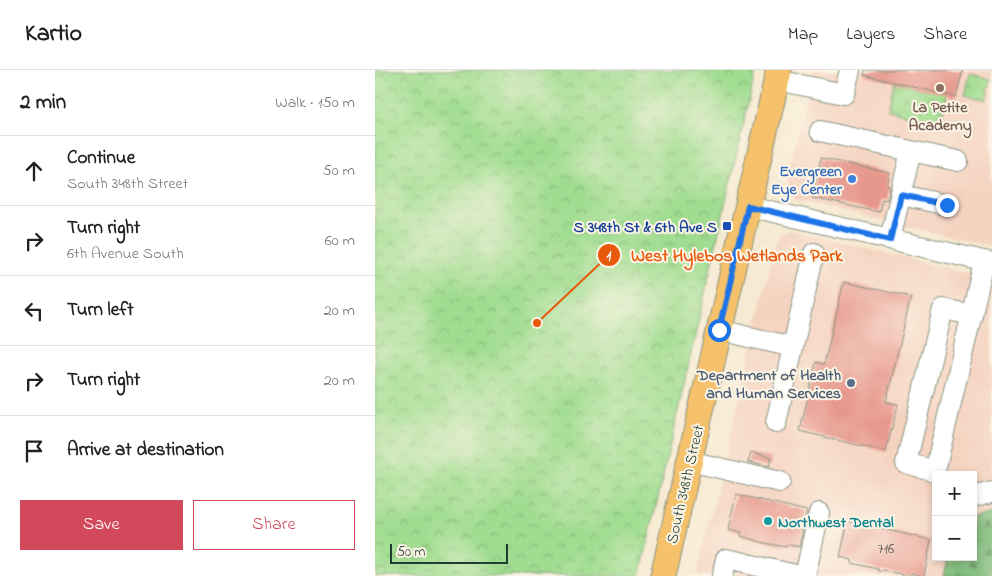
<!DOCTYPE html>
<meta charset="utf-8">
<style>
:root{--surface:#fff;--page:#f2f2f2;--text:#222;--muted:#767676;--line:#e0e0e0;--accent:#d1495b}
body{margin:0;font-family:"Indie Flower",sans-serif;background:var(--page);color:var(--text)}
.controls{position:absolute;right:15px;bottom:15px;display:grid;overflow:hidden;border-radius:0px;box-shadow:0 2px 8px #0003}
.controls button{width:45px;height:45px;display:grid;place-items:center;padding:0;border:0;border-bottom:1px solid var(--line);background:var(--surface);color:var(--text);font:25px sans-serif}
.scale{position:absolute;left:15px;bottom:12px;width:118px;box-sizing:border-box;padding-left:5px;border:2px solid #1f3d34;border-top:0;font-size:14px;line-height:18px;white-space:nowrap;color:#1f3d34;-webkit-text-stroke:4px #fcf5e5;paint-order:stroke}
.stop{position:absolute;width:15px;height:15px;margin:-11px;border:4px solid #1a73e8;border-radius:50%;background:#fff}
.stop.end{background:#1a73e8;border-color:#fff;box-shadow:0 1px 5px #0008}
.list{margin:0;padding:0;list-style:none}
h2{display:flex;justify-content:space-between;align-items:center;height:65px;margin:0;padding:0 20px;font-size:21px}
h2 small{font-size:16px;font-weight:400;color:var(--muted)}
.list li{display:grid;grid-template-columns:32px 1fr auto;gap:15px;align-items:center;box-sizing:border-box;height:70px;padding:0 20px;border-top:1px solid var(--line)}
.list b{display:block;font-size:19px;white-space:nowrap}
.list p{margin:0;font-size:16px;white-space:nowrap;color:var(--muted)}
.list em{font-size:16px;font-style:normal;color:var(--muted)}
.actions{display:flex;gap:10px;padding:15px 20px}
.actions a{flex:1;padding:11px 0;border:1px solid var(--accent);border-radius:0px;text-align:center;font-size:18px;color:var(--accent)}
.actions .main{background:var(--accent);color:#fff}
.icon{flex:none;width:28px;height:28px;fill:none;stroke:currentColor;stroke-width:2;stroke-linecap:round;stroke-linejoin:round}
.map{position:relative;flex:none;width:617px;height:506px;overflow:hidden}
header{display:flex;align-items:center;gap:30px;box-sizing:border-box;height:70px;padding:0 25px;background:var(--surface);border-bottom:1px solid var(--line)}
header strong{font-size:24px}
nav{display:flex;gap:28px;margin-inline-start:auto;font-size:18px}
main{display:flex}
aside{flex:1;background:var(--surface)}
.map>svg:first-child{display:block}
.built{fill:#f5d3c1}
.forest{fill:url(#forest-firs);stroke:#507c58}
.park{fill:url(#park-crowns);stroke:#608d62}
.building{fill:#e7988d}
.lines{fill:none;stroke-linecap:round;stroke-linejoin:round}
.minor-casing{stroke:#8a9483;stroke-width:22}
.major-casing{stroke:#8a9483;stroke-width:27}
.minor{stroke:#fff;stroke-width:20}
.major{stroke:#f5c16b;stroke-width:25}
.route{stroke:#1a73e8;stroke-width:6}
.education-dot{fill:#8d6e63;stroke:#fcf5e5;stroke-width:2}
.shop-dot{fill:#3f7fe0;stroke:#fcf5e5;stroke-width:2}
.transit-dot{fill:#1a4fb4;stroke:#fcf5e5;stroke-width:2}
.service-dot{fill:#5c6f8a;stroke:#fcf5e5;stroke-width:2}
.culture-dot{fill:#0f9aa8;stroke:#fcf5e5;stroke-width:2}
.labels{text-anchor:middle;stroke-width:4;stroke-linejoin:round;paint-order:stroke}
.number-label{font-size:14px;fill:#51544a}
.education-label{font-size:16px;font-weight:bold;fill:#785e54;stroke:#fcf5e5}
.shop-label{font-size:16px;font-weight:bold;fill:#366cbe;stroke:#fcf5e5;text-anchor:end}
.transit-label{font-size:16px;font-weight:bold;fill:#164399;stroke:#fcf5e5;text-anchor:end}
.service-label{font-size:16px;font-weight:bold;fill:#4e5e75;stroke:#fcf5e5;text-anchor:end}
.street-label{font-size:16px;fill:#1f3d34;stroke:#fcf5e5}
.culture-label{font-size:16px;font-weight:bold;fill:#0d838f;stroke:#fcf5e5;text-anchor:start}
.leader{fill:none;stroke:#e8590c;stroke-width:2}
.callout-dot{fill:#e8590c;stroke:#fcf5e5;stroke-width:2}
.mark-label{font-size:15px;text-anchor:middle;font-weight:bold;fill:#fff}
.callout-label{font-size:18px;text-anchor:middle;font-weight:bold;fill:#e8590c;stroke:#fcf5e5;stroke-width:4;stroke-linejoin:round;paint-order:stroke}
</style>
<header>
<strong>Kartio</strong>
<nav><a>Map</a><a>Layers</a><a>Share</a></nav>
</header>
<main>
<aside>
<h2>2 min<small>Walk · 150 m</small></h2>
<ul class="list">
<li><svg class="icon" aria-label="ahead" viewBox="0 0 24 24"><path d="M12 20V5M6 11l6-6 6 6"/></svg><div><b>Continue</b><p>South 348th Street</p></div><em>50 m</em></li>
<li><svg class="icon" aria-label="right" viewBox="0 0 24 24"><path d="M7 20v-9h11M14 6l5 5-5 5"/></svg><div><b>Turn right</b><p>6th Avenue South</p></div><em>60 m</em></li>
<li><svg class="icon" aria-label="left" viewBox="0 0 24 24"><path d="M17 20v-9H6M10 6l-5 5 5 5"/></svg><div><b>Turn left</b></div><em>20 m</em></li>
<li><svg class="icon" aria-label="right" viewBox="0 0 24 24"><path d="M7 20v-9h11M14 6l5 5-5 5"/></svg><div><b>Turn right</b></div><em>20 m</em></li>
<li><svg class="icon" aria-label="arrive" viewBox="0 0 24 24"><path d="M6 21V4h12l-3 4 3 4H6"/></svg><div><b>Arrive at destination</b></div></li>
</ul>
<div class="actions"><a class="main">Save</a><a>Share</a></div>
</aside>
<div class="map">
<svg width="617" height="506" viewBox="0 0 617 506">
<defs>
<pattern id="forest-firs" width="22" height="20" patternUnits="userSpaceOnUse" patternTransform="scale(1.25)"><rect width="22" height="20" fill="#80bc7b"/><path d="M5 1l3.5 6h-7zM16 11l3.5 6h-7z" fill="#689a66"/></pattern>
<pattern id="park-crowns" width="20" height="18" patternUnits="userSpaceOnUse" patternTransform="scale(1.25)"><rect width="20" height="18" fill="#a1dd91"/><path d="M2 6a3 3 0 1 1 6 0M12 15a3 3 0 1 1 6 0" fill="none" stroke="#83b477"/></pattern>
</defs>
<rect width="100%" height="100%" fill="#fcf5e5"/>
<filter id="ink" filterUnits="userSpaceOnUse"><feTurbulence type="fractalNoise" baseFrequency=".02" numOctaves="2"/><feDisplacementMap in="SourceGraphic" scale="10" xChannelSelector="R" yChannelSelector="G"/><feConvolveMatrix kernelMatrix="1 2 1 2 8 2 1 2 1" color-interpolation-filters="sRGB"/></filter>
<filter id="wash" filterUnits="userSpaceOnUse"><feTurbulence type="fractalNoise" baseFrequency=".0096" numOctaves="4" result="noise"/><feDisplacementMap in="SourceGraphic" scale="20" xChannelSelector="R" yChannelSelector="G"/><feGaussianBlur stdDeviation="1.12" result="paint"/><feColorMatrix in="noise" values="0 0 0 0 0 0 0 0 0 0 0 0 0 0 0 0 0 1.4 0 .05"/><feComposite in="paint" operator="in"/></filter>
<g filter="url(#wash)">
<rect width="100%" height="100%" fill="#f6ead2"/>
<!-- built -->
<path class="built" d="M 438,0 L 617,0 L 617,177 L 419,129 L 414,119 L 412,106 Z
M 415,160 L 617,209 L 617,443 L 598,447 L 598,405 L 561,405 L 561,487 L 573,487 L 569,506 L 322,506 L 401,172 L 406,164 Z"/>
<!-- forest -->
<path class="forest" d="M 617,443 L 617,506 L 569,506 L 573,487 L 598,487 L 598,447 Z"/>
<!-- park -->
<path class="park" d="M 0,0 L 381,0 L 265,506 L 0,506 Z
M 595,4 L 616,9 L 611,30 L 590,25 Z
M 519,12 L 572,24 L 565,53 L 513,40 Z"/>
<g id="blocks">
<!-- building -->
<path class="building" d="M 490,0 L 588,0 L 581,27 L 489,5 Z
M 446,88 L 515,103 L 512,116 L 515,116 L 512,130 L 507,129 L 504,142 L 437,128 Z
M 469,212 L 536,227 L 511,332 L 523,334 L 511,382 L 425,361 L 441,292 L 449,294 Z
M 376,383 L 396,388 L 394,397 L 373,392 Z
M 361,424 L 432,441 L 424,477 L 412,474 L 411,477 L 390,473 L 365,466 L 366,463 L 353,460 Z
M 473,451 L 556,470 L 549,506 L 536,503 L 536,506 L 534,506 L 508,500 L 505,502 L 503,499 L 477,493 L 477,490 L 465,487 Z"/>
</g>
</g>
<g filter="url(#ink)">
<use href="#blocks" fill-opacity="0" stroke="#8a9483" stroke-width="1"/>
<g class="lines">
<!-- minor casing -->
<g class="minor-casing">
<path id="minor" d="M 402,10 L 469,24 L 475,0
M 445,61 L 536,81 L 515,169
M 536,81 L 583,91
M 526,125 L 572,135
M 373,136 L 617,193
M 597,245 L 568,239 L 531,393 L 560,401 L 609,192
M 344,260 L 418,277 L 401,353
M 418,277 L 439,183
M 314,391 L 405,412
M 600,426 L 617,422
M 347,506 L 351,489 L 425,506
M 430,506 L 444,443"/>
</g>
<!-- major casing -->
<g class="major-casing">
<path id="major" d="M 288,506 L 404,0"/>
</g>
<!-- minor -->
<use href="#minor" class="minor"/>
<!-- major -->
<use href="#major" class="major"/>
</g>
</g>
<g class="lines" filter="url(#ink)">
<!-- route -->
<path class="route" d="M 344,260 L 373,136 L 515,170 L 526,125 L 572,135"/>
</g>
<!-- markers -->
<circle class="education-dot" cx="565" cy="18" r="5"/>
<circle class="shop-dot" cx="477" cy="109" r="5"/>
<rect class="transit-dot" x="347" y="151" width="10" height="10" rx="2.5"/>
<circle class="service-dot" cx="476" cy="313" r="5"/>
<circle class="culture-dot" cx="393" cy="451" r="5"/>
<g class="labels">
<!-- number labels -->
<g class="number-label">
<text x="511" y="483">716</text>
</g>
<!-- education labels -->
<g class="education-label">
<text x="565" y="42">La Petite<tspan x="565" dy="18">Academy</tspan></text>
</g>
<!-- shop labels -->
<g class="shop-label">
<text x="467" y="106">Evergreen<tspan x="467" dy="18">Eye Center</tspan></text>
</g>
<!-- transit labels -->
<g class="transit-label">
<text x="342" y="162">S 348th St &amp; 6th Ave S</text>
</g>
<!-- service labels -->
<g class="service-label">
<text x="466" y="310">Department of Health<tspan x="466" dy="18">and Human Services</tspan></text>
</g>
<!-- street labels -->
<g class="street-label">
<text transform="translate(309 414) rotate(-77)" y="6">South 348th Street</text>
</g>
<!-- culture labels -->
<g class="culture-label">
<text x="403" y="457">Northwest Dental</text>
</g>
</g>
<!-- callouts -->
<path class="leader" d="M162 253L234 185"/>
<g class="callout-dot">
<circle cx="162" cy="253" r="5"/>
<circle cx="234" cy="185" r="12"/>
</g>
<g class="mark-label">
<text x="234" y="190">1</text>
</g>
<g class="callout-label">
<text x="362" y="191">West Hylebos Wetlands Park</text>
</g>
</svg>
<div class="controls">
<button>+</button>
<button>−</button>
</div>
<div class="scale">50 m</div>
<div class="stop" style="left:344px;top:260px"></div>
<div class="stop end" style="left:572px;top:135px"></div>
</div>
</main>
